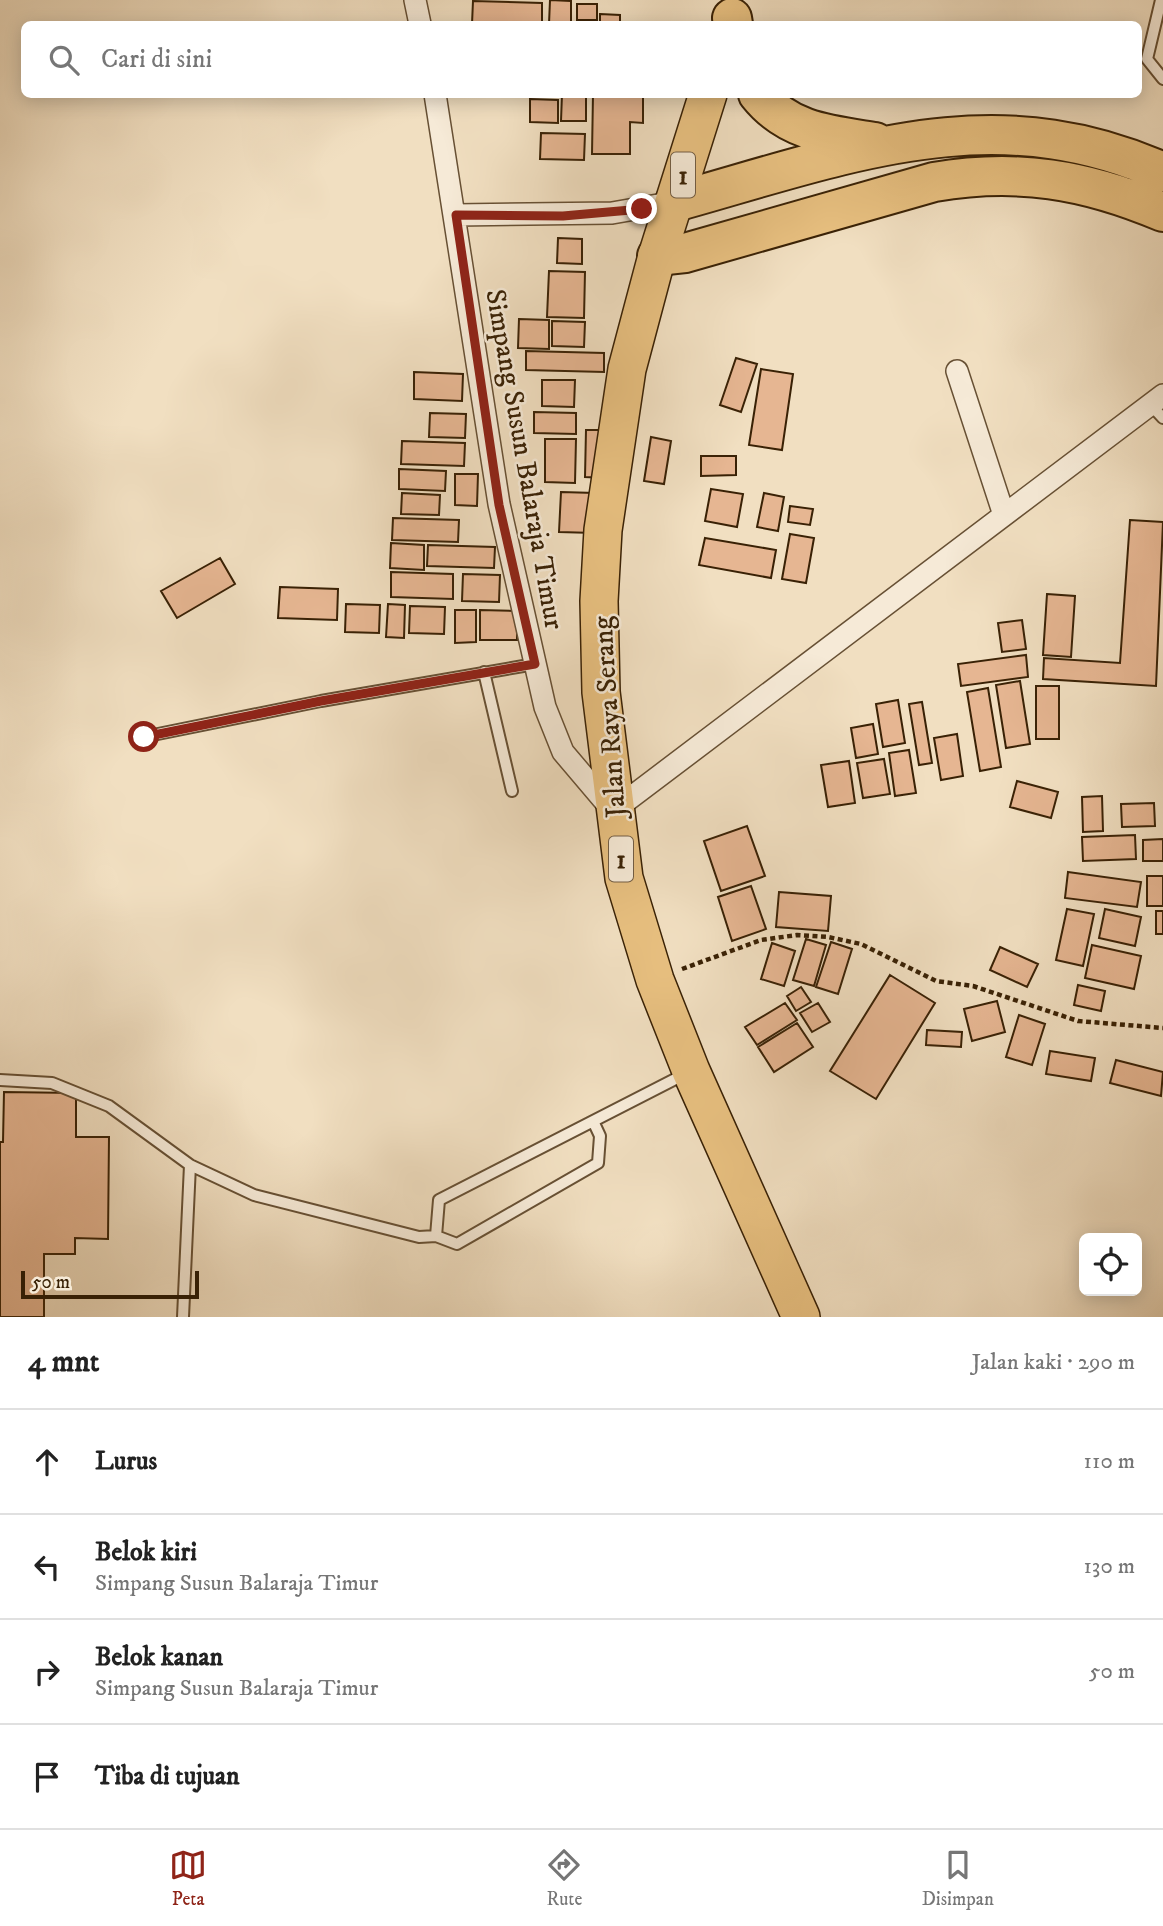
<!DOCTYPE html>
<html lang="id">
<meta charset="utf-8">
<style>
:root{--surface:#fff;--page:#f2f2f2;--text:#222;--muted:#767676;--line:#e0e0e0;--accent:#8f2418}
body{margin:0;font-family:"IM FELL DW Pica",serif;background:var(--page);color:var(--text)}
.controls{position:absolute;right:21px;bottom:21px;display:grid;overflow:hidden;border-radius:10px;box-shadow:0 4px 18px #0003}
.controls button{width:63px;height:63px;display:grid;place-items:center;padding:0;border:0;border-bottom:2px solid var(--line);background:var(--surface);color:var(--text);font:35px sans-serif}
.scale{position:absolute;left:21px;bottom:18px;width:178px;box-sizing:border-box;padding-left:7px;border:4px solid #392105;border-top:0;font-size:19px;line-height:24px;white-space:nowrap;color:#392105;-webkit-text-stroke:5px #f6ead7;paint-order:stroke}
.stop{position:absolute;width:21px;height:21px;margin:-16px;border:5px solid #8f2418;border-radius:50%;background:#fff}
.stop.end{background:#8f2418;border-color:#fff;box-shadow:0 2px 7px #0008}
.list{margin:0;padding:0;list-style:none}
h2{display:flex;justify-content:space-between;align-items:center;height:91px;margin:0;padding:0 28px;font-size:30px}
h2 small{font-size:23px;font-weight:400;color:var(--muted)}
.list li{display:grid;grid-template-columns:46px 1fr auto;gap:21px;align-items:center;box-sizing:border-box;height:105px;padding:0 28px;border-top:2px solid var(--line)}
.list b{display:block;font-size:26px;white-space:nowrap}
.list p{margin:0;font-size:23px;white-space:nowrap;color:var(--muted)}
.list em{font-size:23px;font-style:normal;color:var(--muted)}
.icon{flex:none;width:38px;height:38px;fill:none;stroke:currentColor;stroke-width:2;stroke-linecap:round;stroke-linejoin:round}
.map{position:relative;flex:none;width:1163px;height:1317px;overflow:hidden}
.search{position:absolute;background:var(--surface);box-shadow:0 4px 18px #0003;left:21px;right:21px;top:21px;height:77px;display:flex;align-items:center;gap:18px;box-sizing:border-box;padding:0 24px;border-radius:10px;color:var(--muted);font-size:26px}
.sheet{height:511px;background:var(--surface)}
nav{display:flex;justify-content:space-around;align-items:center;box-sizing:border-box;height:98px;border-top:2px solid var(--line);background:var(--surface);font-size:19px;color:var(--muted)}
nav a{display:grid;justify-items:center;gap:4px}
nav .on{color:var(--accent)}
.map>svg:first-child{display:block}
.building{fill:#e6b692;stroke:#392105;stroke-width:2}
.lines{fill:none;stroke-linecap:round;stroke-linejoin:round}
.service-casing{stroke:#675034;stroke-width:14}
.minor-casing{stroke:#675034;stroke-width:24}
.trunk-casing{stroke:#392105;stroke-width:40}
.motorway-casing{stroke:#392105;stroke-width:42}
.path{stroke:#392105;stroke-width:4.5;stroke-dasharray:5 3.5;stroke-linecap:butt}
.service{stroke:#f6ead7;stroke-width:10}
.minor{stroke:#f6ead7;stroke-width:21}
.trunk{stroke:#e8c080;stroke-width:37}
.motorway{stroke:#e8c080;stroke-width:38}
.route{stroke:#8f2418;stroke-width:9}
.labels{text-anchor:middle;stroke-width:5;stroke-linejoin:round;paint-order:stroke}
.shield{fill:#f6ead7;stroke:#725d44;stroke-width:2}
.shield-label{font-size:26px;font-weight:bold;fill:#392105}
.street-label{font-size:28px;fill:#392105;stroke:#f6ead7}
</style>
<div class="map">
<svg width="1163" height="1317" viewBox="0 0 1163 1317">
<rect width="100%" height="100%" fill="#f1dfc1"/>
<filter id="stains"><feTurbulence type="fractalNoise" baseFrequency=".00286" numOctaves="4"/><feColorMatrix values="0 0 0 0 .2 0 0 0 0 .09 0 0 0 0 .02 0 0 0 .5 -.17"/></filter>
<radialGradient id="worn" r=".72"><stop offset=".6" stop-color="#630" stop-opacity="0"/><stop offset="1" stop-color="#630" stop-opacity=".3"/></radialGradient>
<!-- building -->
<path class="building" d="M 550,0 L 571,1 L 571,24 L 549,24 Z
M 473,1 L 542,3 L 542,24 L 472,24 Z
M 577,4 L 597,4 L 597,20 L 577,20 Z
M 600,14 L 620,15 L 620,24 L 600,24 Z
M 562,94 L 586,94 L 586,121 L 561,121 Z
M 593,94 L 643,94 L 643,123 L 630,122 L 630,154 L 592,154 Z
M 530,99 L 558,100 L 558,123 L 530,122 Z
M 541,133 L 585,134 L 584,160 L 540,159 Z
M 558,238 L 582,239 L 582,264 L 557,263 Z
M 549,271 L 585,272 L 584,318 L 547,317 Z
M 519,319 L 549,320 L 549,349 L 518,348 Z
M 552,321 L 585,322 L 584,347 L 552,346 Z
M 526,351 L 604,353 L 604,372 L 526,370 Z
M 736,358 L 757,364 L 741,412 L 720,405 Z
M 761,369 L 793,374 L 782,450 L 749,445 Z
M 414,372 L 463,374 L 462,401 L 414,399 Z
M 542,380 L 575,380 L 574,407 L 542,406 Z
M 534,412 L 576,413 L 576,434 L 534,433 Z
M 430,413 L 466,414 L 465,438 L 429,437 Z
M 586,430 L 607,430 L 605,478 L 585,477 Z
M 651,437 L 671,441 L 664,484 L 644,481 Z
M 545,439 L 576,439 L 575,483 L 545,482 Z
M 402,441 L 465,443 L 464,466 L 401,464 Z
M 701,456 L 736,456 L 736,475 L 701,476 Z
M 399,469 L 446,471 L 445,491 L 399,489 Z
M 455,474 L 478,474 L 477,506 L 455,505 Z
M 711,489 L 743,494 L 737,527 L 705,521 Z
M 561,492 L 595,493 L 594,533 L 559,532 Z
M 402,493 L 440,495 L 439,515 L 401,514 Z
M 764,493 L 784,497 L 778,531 L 757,527 Z
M 790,506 L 813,509 L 810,525 L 788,522 Z
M 393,518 L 459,520 L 458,542 L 392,540 Z
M 1130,520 L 1163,522 L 1156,686 L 1043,679 L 1044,658 L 1120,663 Z
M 790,534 L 814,538 L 806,583 L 782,579 Z
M 705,538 L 776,550 L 771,578 L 699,565 Z
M 391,543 L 424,545 L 424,570 L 390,568 Z
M 428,545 L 495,547 L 494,568 L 427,566 Z
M 220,558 L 235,584 L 177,618 L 161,591 Z
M 391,572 L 453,574 L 453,599 L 391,597 Z
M 463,574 L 500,575 L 499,602 L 462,601 Z
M 280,587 L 338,589 L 337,620 L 278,618 Z
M 1047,594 L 1075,596 L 1071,657 L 1043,655 Z
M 346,604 L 380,605 L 379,633 L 345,632 Z
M 388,604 L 405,605 L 404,638 L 386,637 Z
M 410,606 L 445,607 L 444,634 L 409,633 Z
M 455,610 L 476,610 L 476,642 L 455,643 Z
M 480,610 L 517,611 L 517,640 L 480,640 Z
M 1022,620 L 1026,649 L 1002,652 L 998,623 Z
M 1026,655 L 1028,677 L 961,686 L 958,664 Z
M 1020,681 L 1030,744 L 1006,748 L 996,685 Z
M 1036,686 L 1059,686 L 1059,739 L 1036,739 Z
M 988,688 L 1001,767 L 980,771 L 967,692 Z
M 898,700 L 905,743 L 883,747 L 876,704 Z
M 922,702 L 932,763 L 919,765 L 909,704 Z
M 873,724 L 878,754 L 856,758 L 851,728 Z
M 957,734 L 963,776 L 941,780 L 934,738 Z
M 909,750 L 916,793 L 895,796 L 889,753 Z
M 884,759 L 890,794 L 863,798 L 857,763 Z
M 849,761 L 855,803 L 828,807 L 821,765 Z
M 1017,781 L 1058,792 L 1051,818 L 1010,807 Z
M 1102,796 L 1103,831 L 1083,832 L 1082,797 Z
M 1154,803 L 1155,826 L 1122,827 L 1121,804 Z
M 747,826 L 765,876 L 721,891 L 704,841 Z
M 1135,835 L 1136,859 L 1083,861 L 1082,837 Z
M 1163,839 L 1163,861 L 1143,861 L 1143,840 Z
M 1068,872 L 1141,882 L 1137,907 L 1065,898 Z
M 1147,876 L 1163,876 L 1163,906 L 1147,906 Z
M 751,886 L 766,929 L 732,941 L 718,897 Z
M 779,892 L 831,896 L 828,931 L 776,927 Z
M 1067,909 L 1094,914 L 1083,966 L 1056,960 Z
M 1105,909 L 1141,917 L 1135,946 L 1099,938 Z
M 1156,911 L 1163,911 L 1163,934 L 1156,934 Z
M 806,939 L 826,945 L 814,986 L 793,980 Z
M 831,942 L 852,949 L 838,994 L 816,987 Z
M 772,943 L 795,951 L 784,986 L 761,979 Z
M 1092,945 L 1141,956 L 1134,989 L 1085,978 Z
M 1000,947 L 1038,964 L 1027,987 L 990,970 Z
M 890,975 L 935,1003 L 876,1099 L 830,1071 Z
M 1078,985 L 1105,991 L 1101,1011 L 1074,1005 Z
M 801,987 L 811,1002 L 796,1011 L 787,996 Z
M 997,1001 L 1005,1032 L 972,1041 L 964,1009 Z
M 785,1003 L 797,1020 L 757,1045 L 745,1027 Z
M 818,1003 L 830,1022 L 812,1032 L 800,1013 Z
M 1019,1015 L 1045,1024 L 1032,1065 L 1006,1057 Z
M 797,1023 L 813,1047 L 774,1072 L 758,1047 Z
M 927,1030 L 962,1032 L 961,1047 L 926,1045 Z
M 1050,1051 L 1095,1058 L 1091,1081 L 1046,1074 Z
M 1116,1060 L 1163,1072 L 1161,1096 L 1110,1083 Z
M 4,1092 L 76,1093 L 76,1137 L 109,1137 L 108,1239 L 75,1238 L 75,1254 L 44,1254 L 44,1317 L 0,1317 L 0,1142 L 3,1142 Z"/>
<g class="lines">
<!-- service casing -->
<g class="service-casing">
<path id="service" d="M 1161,0 L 1147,59 L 1163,79
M 1150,404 L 1163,418
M 484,672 L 512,791
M 143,737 L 321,701 L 535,664
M 0,1080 L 52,1083 L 109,1106 L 190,1165 L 254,1195 L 419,1237 L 436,1236
M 593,1121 L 600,1136 L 598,1163 L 457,1244 L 436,1236 L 439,1200 L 687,1073
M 183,1317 L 190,1165"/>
</g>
<!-- minor casing -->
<g class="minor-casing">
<path id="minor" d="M 415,0 L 420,24
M 435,94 L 499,504 L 545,707 L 563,752 L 613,811 L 1163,395
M 456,215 L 612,213 L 675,202
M 957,371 L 1004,515"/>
</g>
<!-- trunk casing -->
<g class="trunk-casing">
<path id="trunk" d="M 708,94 L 657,256 L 627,369 L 603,530 L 599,601 L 601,692 L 624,878 L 655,980 L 691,1071 L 801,1317"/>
</g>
<!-- motorway casing -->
<g class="motorway-casing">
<path id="motorway" d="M 732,18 L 733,24
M 758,94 C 788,132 830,135 875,142
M 675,202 C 844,155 992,95 1163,172
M 657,256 L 685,253 L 934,182 C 1017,168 1085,179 1163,212"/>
</g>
<!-- path -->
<path class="path" d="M 682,969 L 761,940 L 797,935 L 828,937 L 861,944 L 936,981 L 973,986 L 1078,1021 L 1163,1028"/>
<!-- service -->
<use href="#service" class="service"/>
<!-- minor -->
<use href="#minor" class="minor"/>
<!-- trunk -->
<use href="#trunk" class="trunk"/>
<!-- motorway -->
<use href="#motorway" class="motorway"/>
</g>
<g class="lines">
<!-- route -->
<path class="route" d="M 144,737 L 321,701 L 535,664 L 499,505 L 456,215 L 563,216 L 642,209"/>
</g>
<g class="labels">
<!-- shield labels -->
<g class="shield">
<rect x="671" y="152.5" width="24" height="45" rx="5"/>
<rect x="609" y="836.5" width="24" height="45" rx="5"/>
</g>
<g class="shield-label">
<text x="683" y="184">1</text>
<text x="621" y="868">1</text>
</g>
<!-- street labels -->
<g class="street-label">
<text transform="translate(526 459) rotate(80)" y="10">Simpang Susun Balaraja Timur</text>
<text transform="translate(608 717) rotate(-94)" y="10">Jalan Raya Serang</text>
</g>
</g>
<rect width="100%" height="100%" filter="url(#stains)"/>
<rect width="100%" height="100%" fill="url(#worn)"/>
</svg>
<div class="controls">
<button><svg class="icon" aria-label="locate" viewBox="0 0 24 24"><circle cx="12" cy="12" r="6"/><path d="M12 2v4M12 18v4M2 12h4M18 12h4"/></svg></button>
</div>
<div class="scale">50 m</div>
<div class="stop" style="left:144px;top:737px"></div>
<div class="stop end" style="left:642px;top:209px"></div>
<div class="search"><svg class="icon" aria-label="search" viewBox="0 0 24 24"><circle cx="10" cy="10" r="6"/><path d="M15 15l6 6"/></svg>Cari di sini</div>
</div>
<section class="sheet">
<h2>4 mnt<small>Jalan kaki · 290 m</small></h2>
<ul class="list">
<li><svg class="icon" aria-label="ahead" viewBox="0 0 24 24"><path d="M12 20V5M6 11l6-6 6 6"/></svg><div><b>Lurus</b></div><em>110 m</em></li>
<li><svg class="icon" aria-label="left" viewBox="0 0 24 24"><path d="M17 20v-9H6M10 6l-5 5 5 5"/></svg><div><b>Belok kiri</b><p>Simpang Susun Balaraja Timur</p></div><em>130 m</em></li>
<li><svg class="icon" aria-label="right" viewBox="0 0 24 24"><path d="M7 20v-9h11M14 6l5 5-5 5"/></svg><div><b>Belok kanan</b><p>Simpang Susun Balaraja Timur</p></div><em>50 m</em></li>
<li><svg class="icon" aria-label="arrive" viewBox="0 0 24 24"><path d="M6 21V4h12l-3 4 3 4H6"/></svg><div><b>Tiba di tujuan</b></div></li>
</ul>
</section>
<nav>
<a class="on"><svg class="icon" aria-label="map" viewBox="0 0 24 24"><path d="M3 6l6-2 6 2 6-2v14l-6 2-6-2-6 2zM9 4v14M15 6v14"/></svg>Peta</a>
<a><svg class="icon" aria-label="directions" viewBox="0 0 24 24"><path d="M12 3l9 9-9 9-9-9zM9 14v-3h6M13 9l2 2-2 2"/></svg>Rute</a>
<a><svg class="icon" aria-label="saved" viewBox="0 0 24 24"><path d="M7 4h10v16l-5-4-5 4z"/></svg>Disimpan</a>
</nav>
